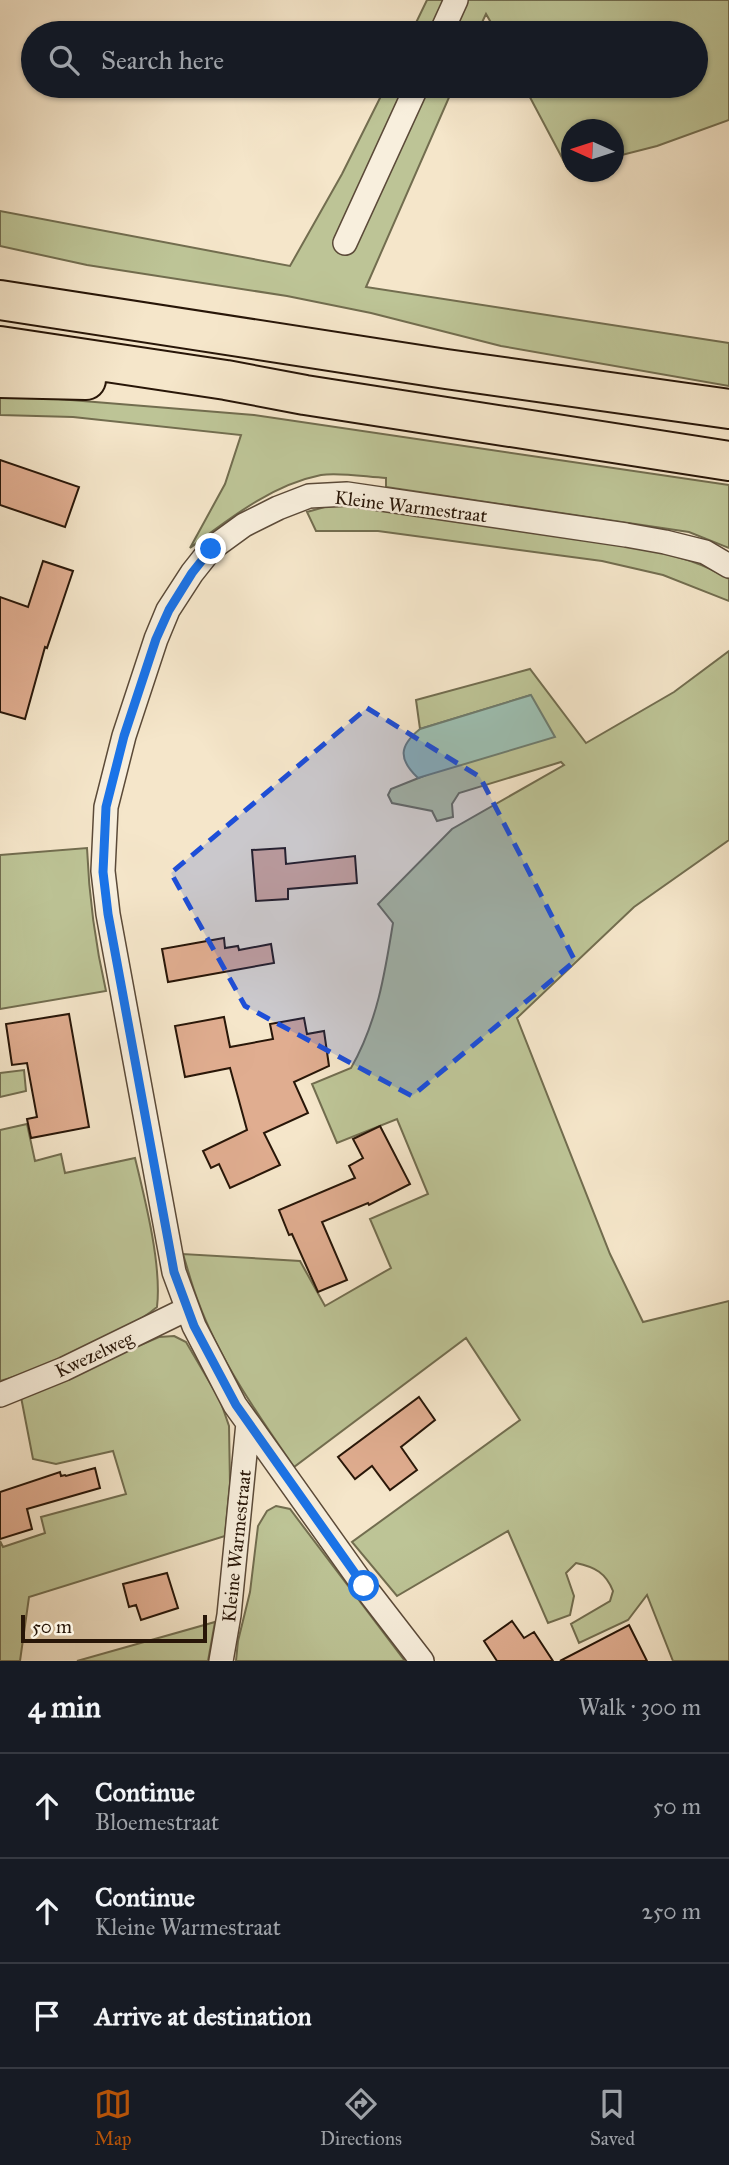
<!DOCTYPE html>
<meta charset="utf-8">
<style>
:root{--surface:#171b24;--page:#242831;--text:#f1f3f6;--muted:#9ea1a6;--line:#363941;--accent:#b45309}
body{margin:0;font-family:"IM FELL Great Primer",serif;background:var(--page);color:var(--text)}
.compass{position:absolute;left:561px;top:119px;width:63px;height:63px;border-radius:50%;background:var(--surface);box-shadow:0 2px 5px #0004;rotate:273deg}
.scale{position:absolute;left:21px;bottom:18px;width:186px;box-sizing:border-box;padding-left:7px;border:4px solid #281608;border-top:0;font-size:19px;line-height:24px;white-space:nowrap;color:#281608;-webkit-text-stroke:5px #f8efdd;paint-order:stroke}
.stop{position:absolute;width:21px;height:21px;margin:-16px;border:5px solid #1a73e8;border-radius:50%;background:#fff}
.stop.end{background:#1a73e8;border-color:#fff;box-shadow:0 2px 7px #0008}
.list{margin:0;padding:0;list-style:none}
h2{display:flex;justify-content:space-between;align-items:center;height:91px;margin:0;padding:0 28px;font-size:30px}
h2 small{font-size:23px;font-weight:400;color:var(--muted)}
.list li{display:grid;grid-template-columns:46px 1fr auto;gap:21px;align-items:center;box-sizing:border-box;height:105px;padding:0 28px;border-top:2px solid var(--line)}
.list b{display:block;font-size:26px;white-space:nowrap}
.list p{margin:0;font-size:23px;white-space:nowrap;color:var(--muted)}
.list em{font-size:23px;font-style:normal;color:var(--muted)}
.icon{flex:none;width:38px;height:38px;fill:none;stroke:currentColor;stroke-width:2;stroke-linecap:round;stroke-linejoin:round}
.map{position:relative;flex:none;width:729px;height:1661px;overflow:hidden}
.search{position:absolute;background:var(--surface);box-shadow:0 2px 5px #0004;left:21px;right:21px;top:21px;height:77px;display:flex;align-items:center;gap:18px;box-sizing:border-box;padding:0 24px;border-radius:38px;color:var(--muted);font-size:26px}
.sheet{height:406px;background:var(--surface)}
nav{display:flex;justify-content:space-around;align-items:center;box-sizing:border-box;height:98px;border-top:2px solid var(--line);background:var(--surface);font-size:19px;color:var(--muted)}
nav a{display:grid;justify-items:center;gap:4px}
nav .on{color:var(--accent)}
.map>svg:first-child{display:block}
.green{fill:#bdc496;stroke:#726d4f;stroke-width:2}
.water{fill:#9dc0b3;stroke:#6e7c6f;stroke-width:2}
.building{fill:#e0ad90;stroke:#281608;stroke-width:2}
.lines{fill:none;stroke-linecap:round;stroke-linejoin:round}
.street-casing{stroke:#5b4a38;stroke-width:26}
.highway-casing{stroke:#281608;stroke-width:42}
.street{stroke:#f8efdd;stroke-width:23}
.highway{stroke:#f5e6ca;stroke-width:38}
.route{stroke:#1a73e8;stroke-width:9}
.marked{fill:#1d4ed8;fill-opacity:0.2;stroke:#1d4ed8;stroke-width:5;stroke-dasharray:14 9;stroke-linejoin:round}
.labels{text-anchor:middle;stroke-width:5;stroke-linejoin:round;paint-order:stroke}
.street-label{font-size:19px;fill:#281608;stroke:#f8efdd}
</style>
<div class="map">
<svg width="729" height="1661" viewBox="0 0 729 1661">
<rect width="100%" height="100%" fill="#f5e6ca"/>
<filter id="stains"><feTurbulence type="fractalNoise" baseFrequency=".00286" numOctaves="4"/><feColorMatrix values="0 0 0 0 .2 0 0 0 0 .09 0 0 0 0 .02 0 0 0 .5 -.17"/></filter>
<radialGradient id="worn" r=".72"><stop offset=".6" stop-color="#630" stop-opacity="0"/><stop offset="1" stop-color="#630" stop-opacity=".3"/></radialGradient>
<!-- green -->
<path class="green" d="M 427,0 L 729,0 L 729,120 L 657,146 L 614,157 L 614,130 L 572,130 L 571,169 L 568,169 L 524,86 L 696,86 L 696,33 L 497,33 L 486,14 L 477,33 L 411,33 Z
M 386,86 L 454,86 L 366,287 L 729,343 L 729,386 L 501,346 L 371,313 L 287,296 L 87,265 L 0,246 L 0,211 L 290,266 L 342,174 Z
M 0,398 L 46,398 L 254,415 L 729,485 L 729,548 L 689,532 L 386,487 L 386,478 C 367,477 339,472 321,475 C 271,485 229,519 190,548 L 225,484 L 241,435 L 73,417 L 0,415 Z
M 339,503 L 650,550 C 680,557 702,563 729,579 L 729,601 L 663,575 L 602,561 L 378,531 L 316,531 L 307,512 Z
M 729,651 L 729,840 L 634,907 L 517,1018 L 610,1254 L 643,1322 L 729,1301 L 729,1661 L 673,1661 L 647,1595 L 628,1620 L 579,1643 L 571,1624 L 610,1601 L 613,1591 C 606,1573 595,1567 576,1563 L 566,1573 L 574,1596 L 570,1615 L 548,1623 L 508,1531 L 397,1596 L 352,1542 L 520,1420 L 466,1338 L 294,1467 C 258,1415 220,1361 198,1301 C 192,1286 188,1270 183,1254 L 300,1261 L 325,1306 L 391,1268 L 370,1219 L 428,1194 L 397,1119 L 337,1143 L 312,1084 L 351,1068 C 377,1023 385,973 393,923 L 378,904 L 452,829 L 564,765 L 561,762 L 459,793 L 452,804 L 453,817 L 437,821 L 432,811 L 392,803 L 388,795 L 391,789 L 431,773 L 531,695 L 420,729 L 416,700 L 530,669 L 586,743 L 674,692 Z
M 87,848 C 89,897 95,943 106,991 L 0,1009 L 0,855 Z
M 24,1070 L 26,1091 L 0,1097 L 0,1073 Z
M 27,1124 L 35,1161 L 61,1154 L 65,1173 L 135,1158 C 145,1199 162,1266 157,1307 C 133,1327 104,1338 76,1351 C 51,1363 27,1374 0,1381 L 0,1130 Z
M 174,1336 L 186,1342 L 220,1400 L 229,1426 L 230,1484 L 225,1536 L 29,1597 L 20,1661 L 0,1661 L 0,1541 L 3,1547 L 45,1533 L 41,1517 L 126,1494 L 113,1451 L 56,1464 L 33,1459 L 21,1397 L 159,1337 Z
M 276,1506 L 290,1509 L 405,1661 L 236,1661 L 238,1641 L 250,1592 L 258,1526 L 267,1511 Z
M 215,1622 L 208,1661 L 77,1661 Z"/>
<!-- water -->
<path class="water" d="M 531,695 L 555,737 L 418,778 C 398,759 399,746 420,729 Z"/>
<!-- building -->
<path class="building" d="M 0,460 L 79,487 L 65,527 L 0,505 Z
M 43,561 L 73,571 L 47,648 L 45,647 L 25,719 L 0,712 L 0,597 L 28,607 Z
M 285,848 L 286,864 L 355,856 L 357,883 L 288,889 L 288,899 L 256,901 L 252,850 Z
M 224,938 L 225,948 L 238,946 L 239,950 L 271,944 L 274,963 L 168,982 L 162,949 Z
M 69,1014 L 89,1127 L 31,1138 L 27,1119 L 37,1117 L 27,1063 L 12,1065 L 6,1024 Z
M 224,1017 L 230,1047 L 273,1039 L 270,1024 L 304,1018 L 307,1034 L 324,1031 L 329,1066 L 294,1082 L 308,1113 L 264,1133 L 280,1165 L 230,1188 L 219,1164 L 211,1168 L 203,1151 L 247,1130 L 230,1068 L 185,1077 L 175,1026 Z
M 380,1126 L 410,1184 L 369,1205 L 368,1203 L 322,1222 L 347,1280 L 318,1292 L 292,1234 L 289,1235 L 279,1210 L 355,1178 L 349,1166 L 363,1158 L 353,1139 Z
M 419,1397 L 435,1420 L 401,1447 L 417,1470 L 390,1490 L 372,1466 L 355,1479 L 338,1457 Z
M 95,1468 L 100,1488 L 27,1509 L 32,1529 L 0,1539 L 0,1492 L 60,1472 L 61,1476 L 65,1475 L 66,1476 Z
M 167,1573 L 178,1608 L 141,1620 L 136,1605 L 129,1607 L 123,1584 Z
M 512,1621 L 524,1638 L 534,1632 L 553,1661 L 497,1661 L 484,1641 Z
M 629,1625 L 647,1661 L 560,1661 Z"/>
<g class="lines">
<!-- street casing -->
<g class="street-casing">
<path id="street" d="M 441,33 L 456,0
M 345,243 L 417,86
M 0,1395 L 64,1369 L 187,1309
M 248,1423 L 364,1586 L 422,1661
M 221,1661 L 229,1615 L 248,1423 L 235,1405 L 194,1326 L 174,1272 L 108,914 L 103,871 L 106,807 L 124,736 L 156,639 L 168,610 L 192,573 L 211,549 L 244,525 L 278,508 L 309,496 L 347,494 L 626,535 L 665,542 L 705,552 L 729,566"/>
</g>
<!-- highway casing -->
<g class="highway-casing">
<path id="highway" d="M 0,300 L 446,369 L 729,409
M 0,346 L 226,380 L 305,395 L 729,461
M 0,378 L 86,380"/>
</g>
<!-- street -->
<use href="#street" class="street"/>
<!-- highway -->
<use href="#highway" class="highway"/>
</g>
<g class="lines">
<!-- route -->
<path class="route" d="M 211,549 L 192,573 L 169,610 L 156,639 L 124,736 L 106,807 L 103,872 L 108,914 L 174,1272 L 194,1326 L 236,1405 L 364,1586"/>
</g>
<!-- marked area -->
<path class="marked" d="M 367,708 L 480,777 L 575,961 L 412,1096 L 245,1006 L 171,873 Z"/>
<g class="labels">
<!-- street labels -->
<g class="street-label">
<text transform="translate(411 506) rotate(7)" y="7">Kleine Warmestraat</text>
<text transform="translate(94 1354) rotate(-25)" y="7">Kwezelweg</text>
<text transform="translate(236 1546) rotate(-84)" y="7">Kleine Warmestraat</text>
</g>
</g>
<rect width="100%" height="100%" filter="url(#stains)"/>
<rect width="100%" height="100%" fill="url(#worn)"/>
</svg>
<svg class="compass" viewBox="-18 -18 36 36"><path d="M0-13l5 13h-10z" fill="#e53935"/><path d="M0 13l5-13h-10z" fill="#9ea1a6"/></svg>
<div class="scale">50 m</div>
<div class="stop" style="left:364px;top:1586px"></div>
<div class="stop end" style="left:211px;top:549px"></div>
<div class="search"><svg class="icon" aria-label="search" viewBox="0 0 24 24"><circle cx="10" cy="10" r="6"/><path d="M15 15l6 6"/></svg>Search here</div>
</div>
<section class="sheet">
<h2>4 min<small>Walk · 300 m</small></h2>
<ul class="list">
<li><svg class="icon" aria-label="ahead" viewBox="0 0 24 24"><path d="M12 20V5M6 11l6-6 6 6"/></svg><div><b>Continue</b><p>Bloemestraat</p></div><em>50 m</em></li>
<li><svg class="icon" aria-label="ahead" viewBox="0 0 24 24"><path d="M12 20V5M6 11l6-6 6 6"/></svg><div><b>Continue</b><p>Kleine Warmestraat</p></div><em>250 m</em></li>
<li><svg class="icon" aria-label="arrive" viewBox="0 0 24 24"><path d="M6 21V4h12l-3 4 3 4H6"/></svg><div><b>Arrive at destination</b></div></li>
</ul>
</section>
<nav>
<a class="on"><svg class="icon" aria-label="map" viewBox="0 0 24 24"><path d="M3 6l6-2 6 2 6-2v14l-6 2-6-2-6 2zM9 4v14M15 6v14"/></svg>Map</a>
<a><svg class="icon" aria-label="directions" viewBox="0 0 24 24"><path d="M12 3l9 9-9 9-9-9zM9 14v-3h6M13 9l2 2-2 2"/></svg>Directions</a>
<a><svg class="icon" aria-label="saved" viewBox="0 0 24 24"><path d="M7 4h10v16l-5-4-5 4z"/></svg>Saved</a>
</nav>
